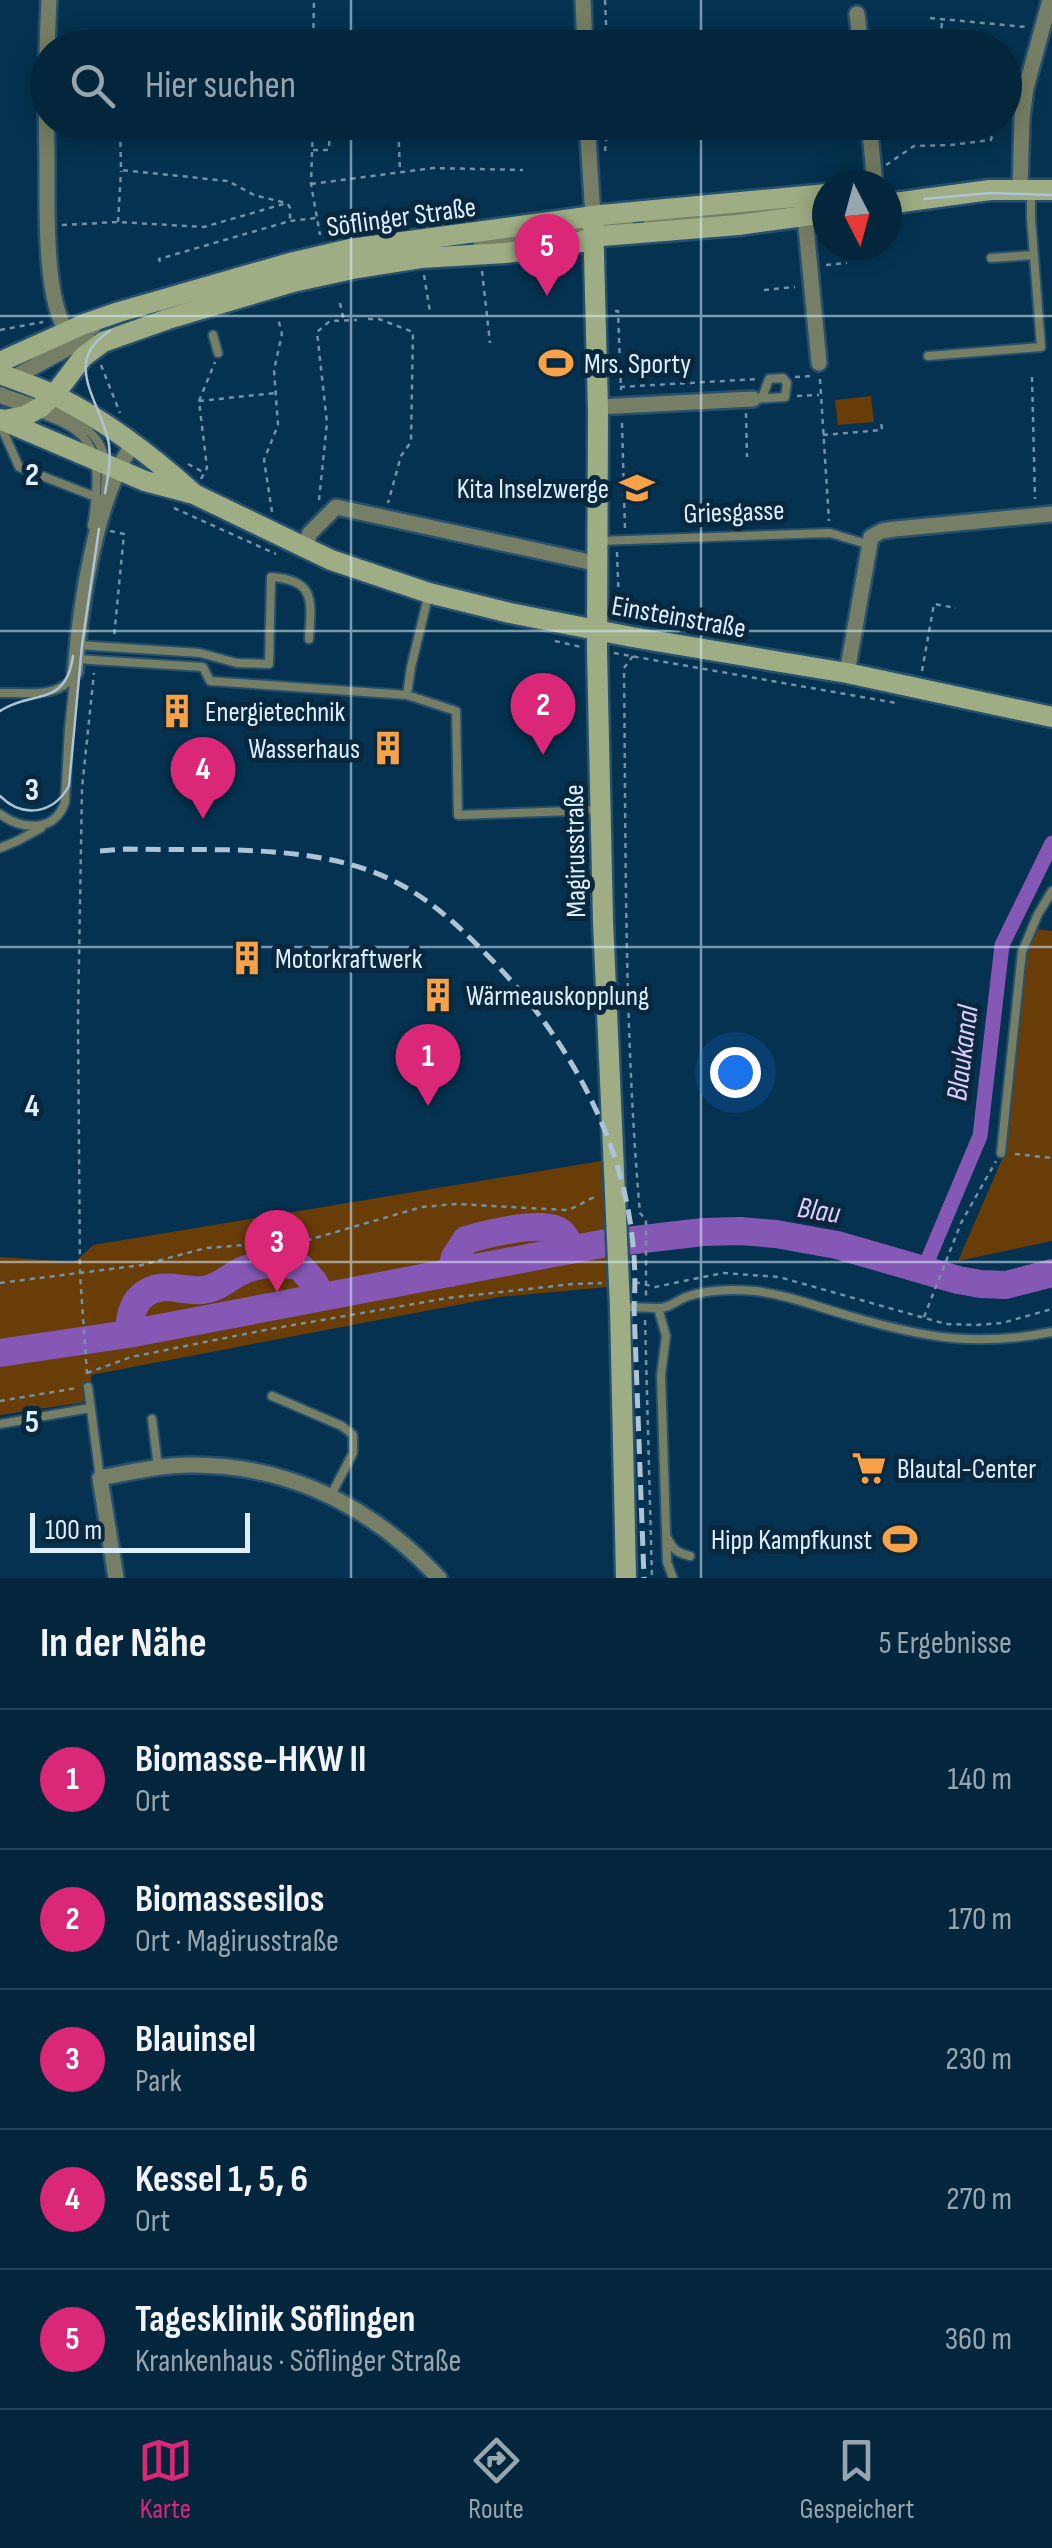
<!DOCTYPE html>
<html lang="de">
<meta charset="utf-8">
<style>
:root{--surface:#03263c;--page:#113247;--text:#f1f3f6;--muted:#97a5af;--line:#244356;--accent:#db2777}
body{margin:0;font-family:"Sofia Sans Condensed",sans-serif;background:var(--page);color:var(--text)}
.compass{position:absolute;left:812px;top:170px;width:90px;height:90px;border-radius:50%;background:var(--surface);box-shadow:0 5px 25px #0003;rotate:174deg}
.scale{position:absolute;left:30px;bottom:25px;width:220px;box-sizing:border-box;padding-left:10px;border:5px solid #ddeefc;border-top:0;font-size:28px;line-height:35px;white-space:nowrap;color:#ddeefc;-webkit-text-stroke:8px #09273d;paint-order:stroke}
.you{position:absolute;left:735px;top:1072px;width:35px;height:35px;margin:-25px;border:8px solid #fff;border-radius:50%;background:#1a73e8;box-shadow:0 0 0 15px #1a73e833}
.badge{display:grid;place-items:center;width:65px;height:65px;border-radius:50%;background:var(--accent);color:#fff;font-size:32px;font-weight:700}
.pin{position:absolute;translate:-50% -82px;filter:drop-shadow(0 2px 5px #0008)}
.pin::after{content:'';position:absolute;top:52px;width:35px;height:30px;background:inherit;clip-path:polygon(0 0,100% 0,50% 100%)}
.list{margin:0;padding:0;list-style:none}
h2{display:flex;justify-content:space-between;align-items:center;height:130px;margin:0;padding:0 40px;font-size:42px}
h2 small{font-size:32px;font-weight:400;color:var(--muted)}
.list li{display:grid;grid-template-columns:65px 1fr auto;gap:30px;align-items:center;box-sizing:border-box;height:140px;padding:0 40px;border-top:2px solid var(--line)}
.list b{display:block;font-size:38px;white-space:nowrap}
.list p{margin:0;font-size:32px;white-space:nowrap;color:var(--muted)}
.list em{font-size:32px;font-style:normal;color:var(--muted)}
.icon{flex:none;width:55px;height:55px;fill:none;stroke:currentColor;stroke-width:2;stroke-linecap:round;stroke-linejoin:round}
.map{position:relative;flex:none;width:1052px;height:1578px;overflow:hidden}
.search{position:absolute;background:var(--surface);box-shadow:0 5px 25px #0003;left:30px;right:30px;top:30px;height:110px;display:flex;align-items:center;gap:25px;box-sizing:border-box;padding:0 35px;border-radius:55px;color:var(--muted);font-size:38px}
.sheet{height:830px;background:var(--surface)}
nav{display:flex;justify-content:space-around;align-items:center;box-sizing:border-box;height:140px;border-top:2px solid var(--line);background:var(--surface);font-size:28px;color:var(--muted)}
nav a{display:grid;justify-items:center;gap:5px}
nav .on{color:var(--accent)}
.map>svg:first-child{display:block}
.green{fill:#693d08}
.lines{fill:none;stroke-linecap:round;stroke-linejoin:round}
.canal{stroke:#8558b6;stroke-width:15}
.river{stroke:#8558b6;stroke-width:28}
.lane-casing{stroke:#27506c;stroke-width:12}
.street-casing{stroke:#27506c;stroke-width:20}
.secondary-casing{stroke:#27506c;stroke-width:25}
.path{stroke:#7392a8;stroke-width:2.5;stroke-dasharray:5 5;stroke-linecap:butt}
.lane{stroke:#767f65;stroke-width:8}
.street{stroke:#767f65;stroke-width:15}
.secondary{stroke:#9ead83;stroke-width:20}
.tram{stroke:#acc4d5;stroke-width:2.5}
.rail{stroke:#acc4d5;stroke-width:5;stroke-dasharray:15 8;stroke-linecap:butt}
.grid{fill:none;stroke:#ddeefc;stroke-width:2.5;stroke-opacity:0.55}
.labels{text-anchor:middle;stroke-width:10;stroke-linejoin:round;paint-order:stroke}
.street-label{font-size:28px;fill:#ddeefc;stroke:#09273d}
.poi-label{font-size:28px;fill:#ddeefc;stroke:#09273d;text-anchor:start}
.water-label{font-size:30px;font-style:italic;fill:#e1ccfe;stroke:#09273d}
.grid-label{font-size:32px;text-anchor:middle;font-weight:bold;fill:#ddeefc;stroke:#09273d;stroke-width:10;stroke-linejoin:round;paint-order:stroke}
</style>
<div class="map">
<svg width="1052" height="1578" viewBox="0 0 1052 1578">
<rect width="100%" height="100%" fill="#043250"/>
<!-- green -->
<path class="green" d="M 871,396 L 874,422 L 838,425 L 835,400 Z
M 1035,929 L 1052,931 L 1052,1241 L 958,1261 L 1006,1150 L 1026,950 Z
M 601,1161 L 608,1287 L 499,1297 L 91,1375 L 92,1401 L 0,1415 L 0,1257 L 75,1262 L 93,1245 Z"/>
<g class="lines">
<!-- canal -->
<path class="canal" d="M 924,1269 L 980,1136 L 1002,945 L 1052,843"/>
<!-- river -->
<path class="river" d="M 451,1273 L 455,1257 L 466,1240 C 487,1234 536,1221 557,1230 C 565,1233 568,1243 571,1250
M 128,1334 C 130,1321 131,1306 141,1297 C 160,1279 180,1292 202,1290 C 219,1289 229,1276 244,1270 C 261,1263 282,1263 299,1266 L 313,1281 L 322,1297
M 0,1353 L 128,1334 L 601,1244 L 703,1232 L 740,1231 L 776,1234 L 837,1245 L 958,1280 L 981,1284 L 1006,1285 L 1052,1273"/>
<!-- lane casing -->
<g class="lane-casing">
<path id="lane" d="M 1004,86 L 1026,88
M 648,222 L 808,206
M 573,228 L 629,224
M 478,245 L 569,235
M 991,258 L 1034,255
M 213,335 L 218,353
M 928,356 L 1041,347 L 1031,218 L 1031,191
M 12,374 L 96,329
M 21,378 L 92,339
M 0,391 C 30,403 91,417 102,450 C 107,463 106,476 105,490
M 0,399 C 83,430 108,427 92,526
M 753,399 L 785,397 L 787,383 L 783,378 L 769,379 L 762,398
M 0,424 L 19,467 L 96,497
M 599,541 L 830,533 L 870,545
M 78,645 L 200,653 L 237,663 L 269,664 L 271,577 C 317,580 311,602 309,639
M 76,659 L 203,667 L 210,681 L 407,695 L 411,667 L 429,593
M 0,693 C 24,692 59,699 73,676
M 407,695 L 456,711 L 458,815 L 600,810
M 0,814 C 22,830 55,833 65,802 L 69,728 L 75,672
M 0,848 L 17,841 L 41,828
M 1001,1153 L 1022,952 L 1038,914 L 1052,891
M 624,1307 L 658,1308 L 666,1336 L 661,1375 L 667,1562 L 673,1578
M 658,1308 C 671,1308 675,1301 686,1297 C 708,1289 732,1289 755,1291 C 789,1295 820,1308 853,1317 C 926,1338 977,1347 1052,1332
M 88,1387 L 100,1478
M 272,1396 L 342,1426 L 353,1435 L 353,1453 L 331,1495
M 152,1419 L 158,1467
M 0,1424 L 90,1408
M 668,1539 C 673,1550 678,1553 690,1556"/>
</g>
<!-- street casing -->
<g class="street-casing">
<path id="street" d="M 49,0 C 46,55 46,109 47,163 C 47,204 44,300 67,331
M 583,0 L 585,48
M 857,14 L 861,48
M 587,122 L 593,216
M 869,122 L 875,185
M 1020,189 L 1022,118 L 1026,88 L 1050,0
M 805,216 L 819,363
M 597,407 L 753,399
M 304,548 L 310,533 L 336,507 L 599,564
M 75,672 C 80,605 95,502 132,445
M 847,673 L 871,537 L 882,531 L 895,529 L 1052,514
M 116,1578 L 100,1478 C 131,1472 161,1465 192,1465 C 291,1465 372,1507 439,1578"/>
</g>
<!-- secondary casing -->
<g class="secondary-casing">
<path id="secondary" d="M 887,204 L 990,190 L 1052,190
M 593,216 L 598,410 L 597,650 L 603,921 L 620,1307 L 626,1578
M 0,362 L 84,324 L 119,312 L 290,263 L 350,249 L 601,215 L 827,194
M 0,374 C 19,381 40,388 58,397 C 106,421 153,457 193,493
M 0,419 L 145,481 L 194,494 L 331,560 L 429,593 L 510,613 L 632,637 L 847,673 L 1052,717
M 4,420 L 25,416 L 41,407 L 54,395 L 83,357 L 103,342 L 168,319 L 293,282 L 357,268 L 421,258 L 505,253 L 563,246 L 602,236 L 738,225 L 827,213"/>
</g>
<!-- path -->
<path class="path" d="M 605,0 L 607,48
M 930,18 L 1026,27
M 199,30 L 199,48
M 313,48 L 314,0
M 314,48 L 570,46
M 940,48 L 942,21
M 120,122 L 121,170 L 228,181 L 254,195 L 286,203
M 313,122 L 311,184 L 320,235
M 398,122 L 400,171
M 313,150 L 329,150 L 330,122
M 605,151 L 608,122
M 886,165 L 914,146 L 951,145 L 991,140 L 995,122
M 311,184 L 433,168 L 523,170
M 288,204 L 290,208 L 290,220
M 118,222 L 121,171
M 62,225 L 118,222 L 204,227 L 287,203
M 160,262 L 159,259 L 290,221 L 316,218
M 826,265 L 847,263
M 548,267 L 575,266
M 482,271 L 490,343
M 424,275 L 430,312
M 764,290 L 795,287
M 340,303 L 344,321
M 615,311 L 618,311 L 621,390
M 368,319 L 379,319 L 413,332 L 411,442 L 401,456 L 388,503
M 0,330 L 43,322
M 101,365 L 120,413
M 795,377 L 812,376
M 1032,377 L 1035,499
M 820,379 L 829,521
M 620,387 L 757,379
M 797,396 L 819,395
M 199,401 L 275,393
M 746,413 L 747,457
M 622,423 L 625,530
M 823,435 L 882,430 L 881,420
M 188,464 L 203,472
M 201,479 L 207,468 L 199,401 L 215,362
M 319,500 L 327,423 L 317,332 L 330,321 L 357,320
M 174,508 L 276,554
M 272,512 L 264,460 L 278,425 L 274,370 L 282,334 L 278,318
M 110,531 L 124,534 L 114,637
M 617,552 L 619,606 L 631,619
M 555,641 L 581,647
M 614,653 L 896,703
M 633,656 L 624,668 C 626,850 624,1032 640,1213 L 646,1220 L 646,1297
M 922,671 L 934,604 L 956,608
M 1015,1154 L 1052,1158
M 635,1282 L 655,1287 L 723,1273 L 779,1277 L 946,1324 L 975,1325 L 1002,1323 L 1052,1309
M 0,1283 L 142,1265 L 206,1248 L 308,1240 L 422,1207 L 456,1204 L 564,1210 C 577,1209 584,1200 596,1197
M 924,1317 L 961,1223 L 996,1161
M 645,1320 L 652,1578
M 87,1373 L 131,1357 L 265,1330 L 448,1298 L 572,1284 L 602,1283
M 87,1374 L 80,1274 L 78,1019 L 82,788 L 94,673
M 0,1401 L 77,1388"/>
<!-- lane -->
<use href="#lane" class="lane"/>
<!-- street -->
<use href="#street" class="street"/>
<!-- secondary -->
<use href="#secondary" class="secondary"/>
<!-- tram -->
<path class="tram" d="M 924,199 L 990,193 L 1052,195
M 105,493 C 108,477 111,461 109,445 C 103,404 59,362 110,331
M 0,711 C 31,690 66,708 73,656
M 0,796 C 23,819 53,814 69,786 L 82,645 L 99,529"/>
<!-- rail -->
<path class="rail" d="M 100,851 L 126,849 C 205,851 293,844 368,870 C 416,887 450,917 485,953 C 579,1047 643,1172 634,1307 L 644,1578"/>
</g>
<!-- grid -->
<path class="grid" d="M 351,0 L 351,48M 701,0 L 701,48M 351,122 L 351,1578M 701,122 L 701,1578M 0,316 L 1052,316M 0,631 L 1052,631M 0,947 L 1052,947M 0,1262 L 1052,1262"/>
<!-- icons -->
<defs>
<g id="stadium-bare" transform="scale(2.7)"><path d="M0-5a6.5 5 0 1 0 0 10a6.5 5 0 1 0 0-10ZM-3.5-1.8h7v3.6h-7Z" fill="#f7a148" stroke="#09273d" stroke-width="2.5" paint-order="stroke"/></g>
<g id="school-bare" transform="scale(2.7)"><path d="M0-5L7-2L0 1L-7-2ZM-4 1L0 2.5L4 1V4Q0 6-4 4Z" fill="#f7a148" stroke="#09273d" stroke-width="2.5" paint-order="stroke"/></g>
<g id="building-bare" transform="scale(2.7)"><path d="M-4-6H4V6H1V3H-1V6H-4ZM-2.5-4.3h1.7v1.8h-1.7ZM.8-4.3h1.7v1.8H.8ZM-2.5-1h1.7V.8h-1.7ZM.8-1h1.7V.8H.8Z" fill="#f7a148" stroke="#09273d" stroke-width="2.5" paint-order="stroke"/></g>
<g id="supermarket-bare" transform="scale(2.7)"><path d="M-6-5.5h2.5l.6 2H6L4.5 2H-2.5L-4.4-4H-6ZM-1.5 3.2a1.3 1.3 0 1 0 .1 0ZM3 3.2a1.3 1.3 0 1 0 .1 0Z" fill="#f7a148" stroke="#09273d" stroke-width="2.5" paint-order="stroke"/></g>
</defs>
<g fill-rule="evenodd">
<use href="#stadium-bare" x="556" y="363"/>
<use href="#school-bare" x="637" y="488"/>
<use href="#building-bare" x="177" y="711"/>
<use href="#building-bare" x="388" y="748"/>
<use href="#building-bare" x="247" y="958"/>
<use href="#building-bare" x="438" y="995"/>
<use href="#supermarket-bare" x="869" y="1468"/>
<use href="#stadium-bare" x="900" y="1539"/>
</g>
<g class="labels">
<!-- street labels -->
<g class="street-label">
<text transform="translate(401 216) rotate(-8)" y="10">Söflinger Straße</text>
<text transform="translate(734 511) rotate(-2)" y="10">Griesgasse</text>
<text transform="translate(679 616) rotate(10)" y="10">Einsteinstraße</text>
<text transform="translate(574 851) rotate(-91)" y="10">Magirusstraße</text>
</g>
<!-- poi labels -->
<g class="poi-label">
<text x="584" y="373">Mrs. Sporty</text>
<text x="609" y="498" text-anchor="end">Kita Inselzwerge</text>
<text x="205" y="721">Energietechnik</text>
<text x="360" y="758" text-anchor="end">Wasserhaus</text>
<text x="275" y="968">Motorkraftwerk</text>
<text x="466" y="1005">Wärmeauskopplung</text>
<text x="897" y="1478">Blautal-Center</text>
<text x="872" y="1549" text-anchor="end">Hipp Kampfkunst</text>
</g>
<!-- water labels -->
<g class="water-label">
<text transform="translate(962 1053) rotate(-83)" y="10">Blaukanal</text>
<text transform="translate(819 1210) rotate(9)" y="10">Blau</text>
</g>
</g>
<g class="grid-label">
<text x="32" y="485">2</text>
<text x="32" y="800">3</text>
<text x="32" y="1116">4</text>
<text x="32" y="1432">5</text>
</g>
</svg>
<svg class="compass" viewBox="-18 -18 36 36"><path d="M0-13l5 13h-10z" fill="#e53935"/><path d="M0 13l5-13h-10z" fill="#97a5af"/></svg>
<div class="scale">100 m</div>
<div class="you"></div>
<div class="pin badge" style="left:428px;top:1106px">1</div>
<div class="pin badge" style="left:543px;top:755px">2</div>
<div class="pin badge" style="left:277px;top:1292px">3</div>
<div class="pin badge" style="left:203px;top:819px">4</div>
<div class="pin badge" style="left:547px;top:296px">5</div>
<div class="search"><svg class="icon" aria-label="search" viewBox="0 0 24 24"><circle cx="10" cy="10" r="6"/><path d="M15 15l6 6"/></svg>Hier suchen</div>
</div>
<section class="sheet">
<h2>In der Nähe<small>5 Ergebnisse</small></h2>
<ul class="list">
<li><span class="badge">1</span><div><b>Biomasse-HKW II</b><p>Ort</p></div><em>140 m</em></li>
<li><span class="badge">2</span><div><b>Biomassesilos</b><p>Ort · Magirusstraße</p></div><em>170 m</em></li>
<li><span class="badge">3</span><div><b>Blauinsel</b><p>Park</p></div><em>230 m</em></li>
<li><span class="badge">4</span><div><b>Kessel 1, 5, 6</b><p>Ort</p></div><em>270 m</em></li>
<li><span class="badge">5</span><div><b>Tagesklinik Söflingen</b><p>Krankenhaus · Söflinger Straße</p></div><em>360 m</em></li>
</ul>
</section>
<nav>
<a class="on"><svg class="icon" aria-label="map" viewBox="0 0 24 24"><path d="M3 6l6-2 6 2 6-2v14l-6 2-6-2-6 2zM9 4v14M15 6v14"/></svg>Karte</a>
<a><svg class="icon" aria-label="directions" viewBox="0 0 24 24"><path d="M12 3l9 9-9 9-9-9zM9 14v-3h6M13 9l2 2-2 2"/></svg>Route</a>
<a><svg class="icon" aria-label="saved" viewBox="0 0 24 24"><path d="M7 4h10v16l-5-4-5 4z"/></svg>Gespeichert</a>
</nav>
